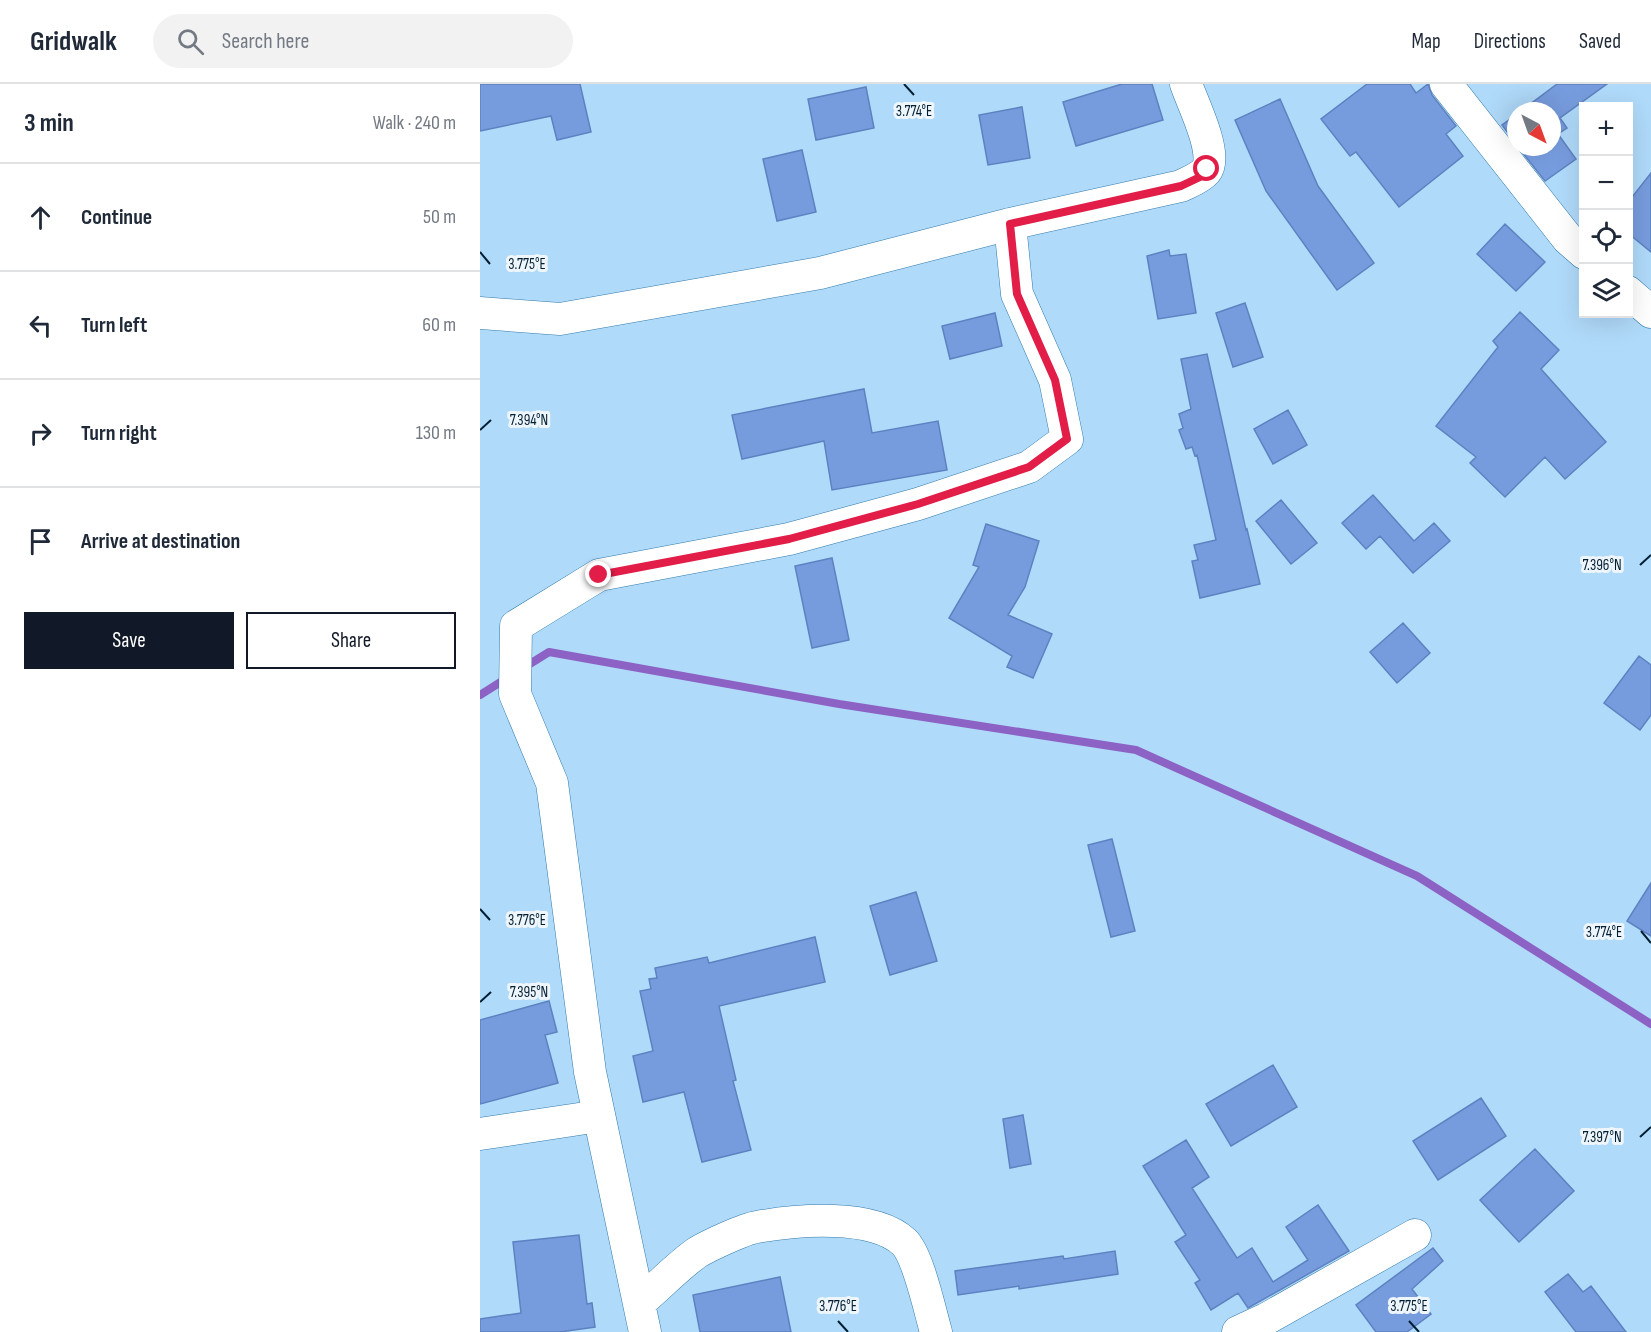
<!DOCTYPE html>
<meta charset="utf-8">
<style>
:root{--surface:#fff;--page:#f2f2f3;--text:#1f2937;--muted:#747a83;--line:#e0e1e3;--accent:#111827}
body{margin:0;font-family:"Sofia Sans Condensed",sans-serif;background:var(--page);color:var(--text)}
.controls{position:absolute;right:18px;top:18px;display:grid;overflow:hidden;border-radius:0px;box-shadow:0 6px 24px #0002}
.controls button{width:54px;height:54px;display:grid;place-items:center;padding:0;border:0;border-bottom:2px solid var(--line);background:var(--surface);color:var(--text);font:30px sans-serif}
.compass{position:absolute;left:1027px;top:18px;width:54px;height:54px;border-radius:50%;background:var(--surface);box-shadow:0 6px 24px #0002;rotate:139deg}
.stop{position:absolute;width:18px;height:18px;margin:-14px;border:4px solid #e11d48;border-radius:50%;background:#fff}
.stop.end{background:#e11d48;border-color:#fff;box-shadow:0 2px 6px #0008}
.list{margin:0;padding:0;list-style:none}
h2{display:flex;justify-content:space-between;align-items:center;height:78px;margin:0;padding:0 24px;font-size:26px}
h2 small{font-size:20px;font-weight:400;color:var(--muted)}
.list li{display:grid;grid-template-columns:39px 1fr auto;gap:18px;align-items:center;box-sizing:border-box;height:108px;padding:0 24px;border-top:2px solid var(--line)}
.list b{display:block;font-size:22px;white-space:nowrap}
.list em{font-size:20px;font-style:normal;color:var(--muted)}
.actions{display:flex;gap:12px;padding:18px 24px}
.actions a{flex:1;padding:14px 0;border:2px solid var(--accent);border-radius:0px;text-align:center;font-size:21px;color:var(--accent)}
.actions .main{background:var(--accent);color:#fff}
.icon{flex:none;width:33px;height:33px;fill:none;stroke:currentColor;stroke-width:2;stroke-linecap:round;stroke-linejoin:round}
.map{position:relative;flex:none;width:1171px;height:1248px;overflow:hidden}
header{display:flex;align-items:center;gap:36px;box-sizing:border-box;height:84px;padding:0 30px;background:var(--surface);border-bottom:2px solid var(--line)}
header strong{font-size:28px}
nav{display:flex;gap:33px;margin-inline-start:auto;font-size:21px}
.search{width:420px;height:54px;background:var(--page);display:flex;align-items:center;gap:15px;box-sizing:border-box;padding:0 21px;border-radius:33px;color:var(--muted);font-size:22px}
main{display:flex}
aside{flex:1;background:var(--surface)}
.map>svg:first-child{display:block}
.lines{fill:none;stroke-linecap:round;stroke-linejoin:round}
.stream{stroke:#8c62c5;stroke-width:8}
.building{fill:#779cdd;stroke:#5e82c1;stroke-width:1.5}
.street-casing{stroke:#317bac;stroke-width:33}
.street{stroke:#fff;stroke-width:32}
.route{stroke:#e11d48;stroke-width:8}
.ticks{fill:none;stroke:#011f33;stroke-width:2}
.ticks-label{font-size:15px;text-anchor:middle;fill:#011f33;stroke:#eff6fb;stroke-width:6;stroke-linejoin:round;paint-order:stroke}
</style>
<header>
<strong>Gridwalk</strong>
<div class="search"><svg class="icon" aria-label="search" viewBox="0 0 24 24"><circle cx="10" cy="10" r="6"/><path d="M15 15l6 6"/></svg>Search here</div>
<nav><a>Map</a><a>Directions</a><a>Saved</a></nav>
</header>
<main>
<aside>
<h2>3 min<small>Walk · 240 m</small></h2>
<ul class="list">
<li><svg class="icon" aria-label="ahead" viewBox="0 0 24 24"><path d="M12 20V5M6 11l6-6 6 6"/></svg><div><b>Continue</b></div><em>50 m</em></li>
<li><svg class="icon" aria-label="left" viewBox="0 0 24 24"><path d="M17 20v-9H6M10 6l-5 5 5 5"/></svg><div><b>Turn left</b></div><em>60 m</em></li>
<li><svg class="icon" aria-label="right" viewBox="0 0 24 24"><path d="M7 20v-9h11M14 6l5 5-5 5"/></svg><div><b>Turn right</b></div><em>130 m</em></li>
<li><svg class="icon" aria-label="arrive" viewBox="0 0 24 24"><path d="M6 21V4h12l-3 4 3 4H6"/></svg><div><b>Arrive at destination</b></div></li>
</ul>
<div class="actions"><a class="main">Save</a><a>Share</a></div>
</aside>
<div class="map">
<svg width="1171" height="1248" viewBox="0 0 1171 1248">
<rect width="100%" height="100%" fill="#b0dafa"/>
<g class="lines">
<!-- stream -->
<path class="stream" d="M 45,583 L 69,568 L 359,620 L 656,666 L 937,792 L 1171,940
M 0,611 L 27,594"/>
</g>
<!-- building -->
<path class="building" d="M 0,0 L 100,0 L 111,48 L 77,56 L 71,32 L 0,47 Z
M 642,0 L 672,0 L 683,36 L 596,62 L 583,18 Z
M 887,0 L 930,0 L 936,9 L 948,0 L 952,11 L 976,42 L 966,50 L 983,72 L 919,123 L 876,68 L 870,72 L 841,35 Z
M 1077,0 L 1127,0 L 1080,34 L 1087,44 L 1078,50 L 1096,75 L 1065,97 L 1038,63 L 1072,63 L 1072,27 L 1041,27 Z
M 386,3 L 394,44 L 336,56 L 328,15 Z
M 800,15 L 838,102 L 894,179 L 857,206 L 786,107 L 755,36 Z
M 542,23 L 550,74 L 508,81 L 499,31 Z
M 1036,31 L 1036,60 L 1022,41 Z
M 322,66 L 336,128 L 297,137 L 283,75 Z
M 1171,89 L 1171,168 L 1149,150 L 1149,117 Z
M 1025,140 L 1065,178 L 1036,207 L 997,170 Z
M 689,166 L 690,172 L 706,170 L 716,229 L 678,235 L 667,172 Z
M 765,219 L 783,273 L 753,283 L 736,229 Z
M 1040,228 L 1079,266 L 1061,285 L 1126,358 L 1085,395 L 1065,373 L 1025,413 L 990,379 L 996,373 L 956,342 L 1018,263 L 1013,257 Z
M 515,229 L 522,262 L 470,275 L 462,242 Z
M 727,270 L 766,446 L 767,445 L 780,500 L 720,514 L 712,477 L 718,476 L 714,461 L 736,456 L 717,371 L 715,372 L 712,363 L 706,365 L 699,346 L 703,344 L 699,330 L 711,325 L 701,275 Z
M 384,305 L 392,349 L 458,337 L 467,386 L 352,406 L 344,357 L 262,375 L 252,331 Z
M 808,326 L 827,361 L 793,380 L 774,345 Z
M 893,411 L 934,457 L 954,439 L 970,457 L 933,489 L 900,452 L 886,465 L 862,439 Z
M 801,416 L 837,459 L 811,480 L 776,437 Z
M 506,440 L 559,457 L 545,503 L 528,531 L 572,550 L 553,594 L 527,583 L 532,572 L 469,534 L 499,483 L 493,481 Z
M 352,474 L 369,556 L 332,564 L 315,482 Z
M 923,539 L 950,569 L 917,599 L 890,568 Z
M 1159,572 L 1171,581 L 1171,631 L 1160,646 L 1124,619 Z
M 632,755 L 655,847 L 631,853 L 608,761 Z
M 1171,799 L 1171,852 L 1147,837 Z
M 436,808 L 457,877 L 410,891 L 390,822 Z
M 335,853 L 345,898 L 239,922 L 256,996 L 253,997 L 271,1066 L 222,1078 L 204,1008 L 163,1018 L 153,972 L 173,967 L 160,907 L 171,905 L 169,895 L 177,894 L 175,884 L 227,873 L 229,879 Z
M 69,917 L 77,948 L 65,951 L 78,999 L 0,1020 L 0,936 Z
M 793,981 L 817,1023 L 751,1062 L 726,1020 Z
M 1001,1014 L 1026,1052 L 958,1096 L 933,1057 Z
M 543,1031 L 551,1080 L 530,1084 L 523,1035 Z
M 706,1056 L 729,1093 L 712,1104 L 757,1174 L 772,1164 L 793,1198 L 828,1176 L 806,1143 L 838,1121 L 869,1167 L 768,1224 L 758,1209 L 731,1226 L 715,1199 L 720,1196 L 695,1158 L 706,1151 L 663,1082 Z
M 1055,1065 L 1094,1107 L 1039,1158 L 1000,1116 Z
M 99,1151 L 107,1220 L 112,1219 L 115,1243 L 80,1248 L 0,1248 L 0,1235 L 41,1229 L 33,1158 Z
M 953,1164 L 963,1177 L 932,1205 L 951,1230 L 927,1248 L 896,1248 L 876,1221 Z
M 635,1167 L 638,1190 L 539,1205 L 539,1202 L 478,1211 L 475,1187 L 583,1172 L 584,1175 Z
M 1088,1190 L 1103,1208 L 1111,1202 L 1146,1248 L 1096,1248 L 1065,1208 Z
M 300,1193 L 311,1248 L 220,1248 L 213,1211 Z"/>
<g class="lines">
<!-- street casing -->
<g class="street-casing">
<path id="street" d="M 966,0 L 1088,155 L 1104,169
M 1148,208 L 1171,228
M 0,229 L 80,235 L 340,189 L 530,140 L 701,102 C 709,98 720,94 726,87 C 739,71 712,18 706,0
M 0,1050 L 119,1032
M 159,1219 C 176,1205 201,1179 218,1168 C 230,1161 264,1145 277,1143 C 316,1136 393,1129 424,1158 C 438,1171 450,1227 456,1248
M 165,1248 L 110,988 L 72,699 L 35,610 L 36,542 L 119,491 L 309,455 L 438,420 L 549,383 L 587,355 L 575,296 L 537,210 L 530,140
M 758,1248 L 786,1235 L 935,1151"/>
</g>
<!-- street -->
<use href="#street" class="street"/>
</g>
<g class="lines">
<!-- route -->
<path class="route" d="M 119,491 L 309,455 L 438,420 L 549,383 L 587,355 L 575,296 L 537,210 L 530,140 L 701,102 L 720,93 L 727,85"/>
</g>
<!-- ticks -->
<path class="ticks" d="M 424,0 L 434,11M 0,168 L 10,180M 0,346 L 11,336M 1160,481 L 1171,471M 0,825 L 10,836M 1161,847 L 1171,859M 0,918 L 11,908M 1160,1053 L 1171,1043M 358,1237 L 368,1248M 929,1237 L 939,1248"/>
<g class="ticks-label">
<text x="434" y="32">3.774°E</text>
<text x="47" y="185">3.775°E</text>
<text x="49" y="341">7.394°N</text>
<text x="1122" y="486">7.396°N</text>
<text x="47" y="841">3.776°E</text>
<text x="1124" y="853">3.774°E</text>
<text x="49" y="913">7.395°N</text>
<text x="1122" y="1058">7.397°N</text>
<text x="358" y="1227">3.776°E</text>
<text x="929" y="1227">3.775°E</text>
</g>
</svg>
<div class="controls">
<button>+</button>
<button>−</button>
<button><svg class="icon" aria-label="locate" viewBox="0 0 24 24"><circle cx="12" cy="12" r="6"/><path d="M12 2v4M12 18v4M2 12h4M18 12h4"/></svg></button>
<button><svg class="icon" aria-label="layers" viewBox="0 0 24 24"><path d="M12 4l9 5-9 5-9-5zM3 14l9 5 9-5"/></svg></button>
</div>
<svg class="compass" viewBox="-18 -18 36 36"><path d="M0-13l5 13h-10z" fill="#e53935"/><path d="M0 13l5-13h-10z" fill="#747a83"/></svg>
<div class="stop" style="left:727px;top:85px"></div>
<div class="stop end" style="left:119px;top:491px"></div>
</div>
</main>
